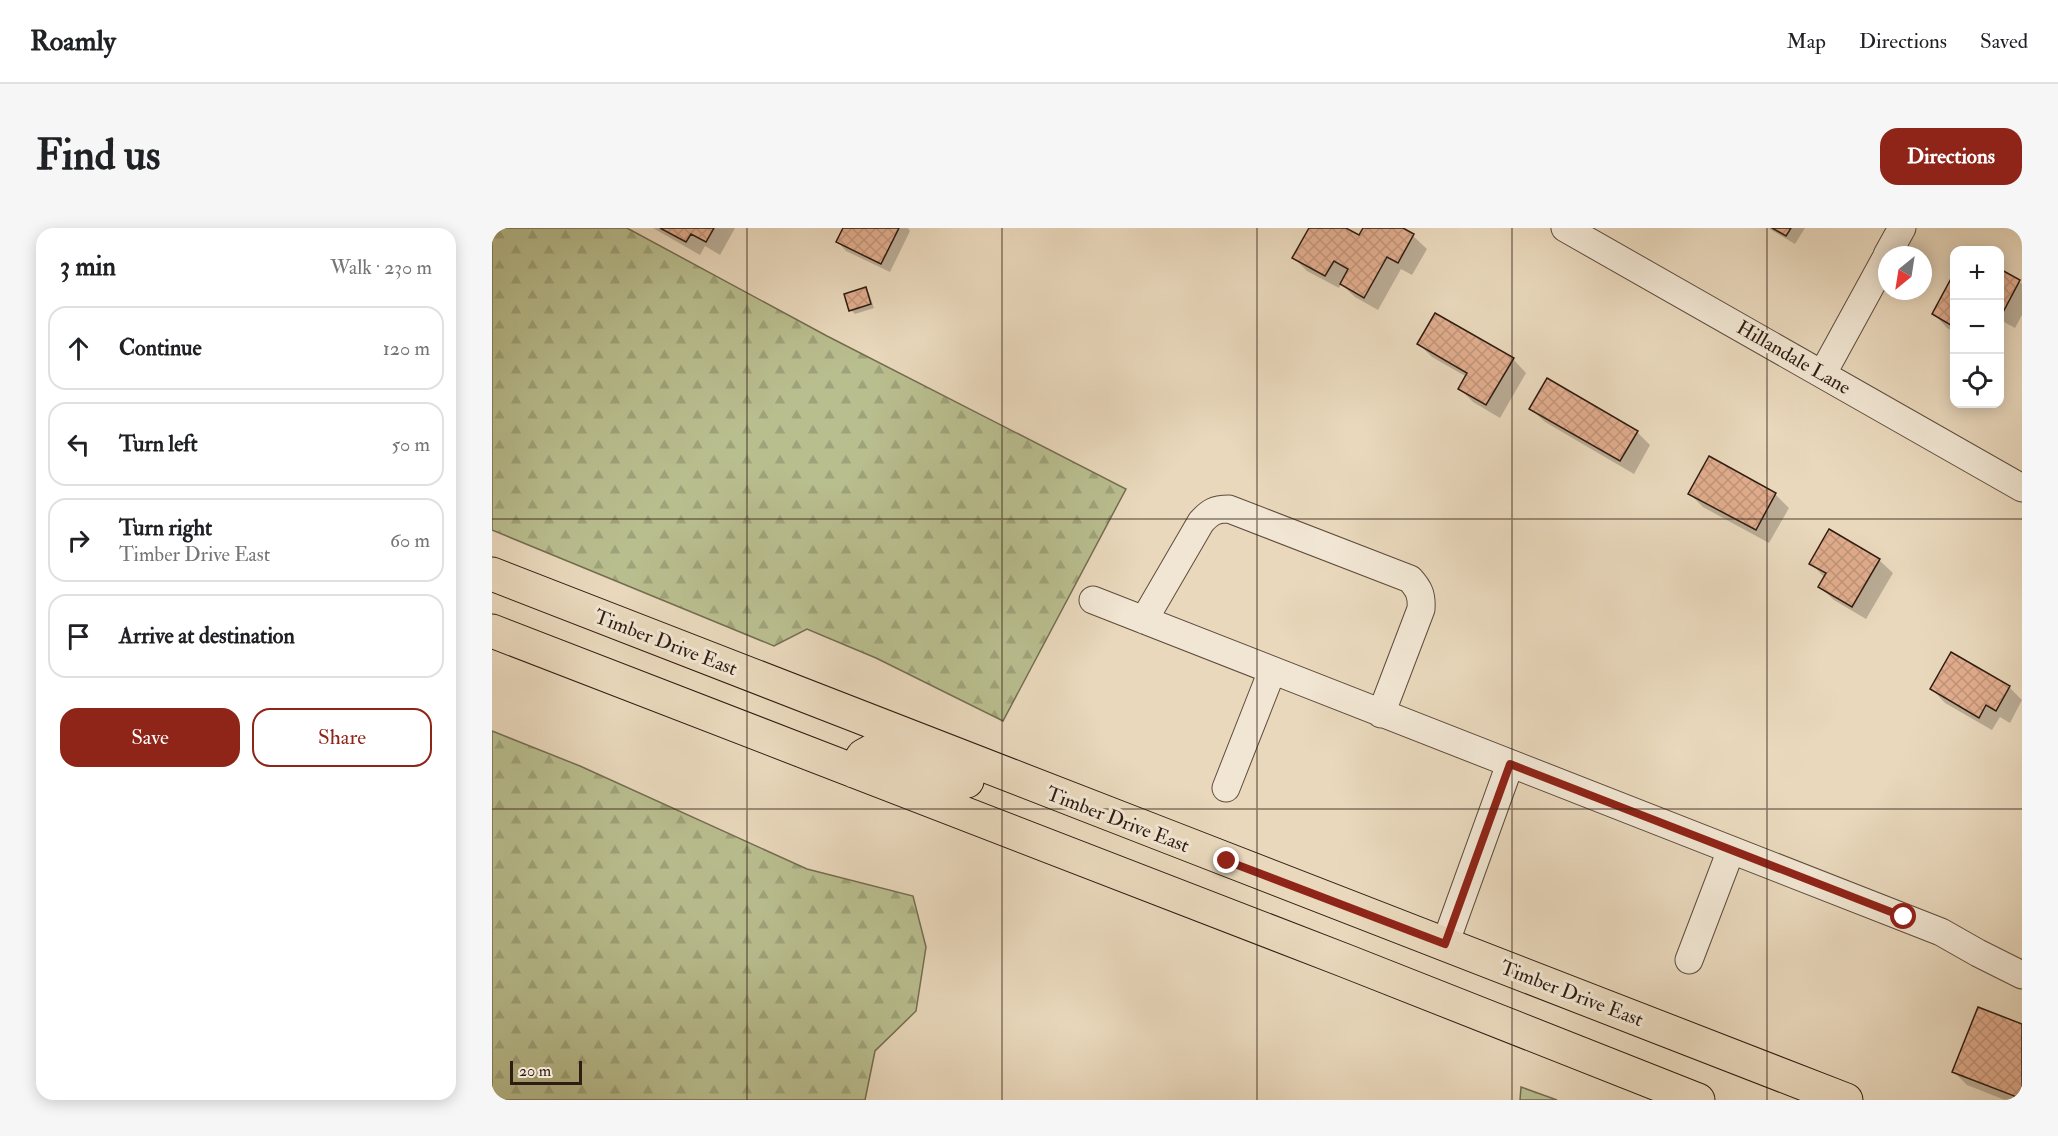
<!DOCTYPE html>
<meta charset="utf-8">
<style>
:root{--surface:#fff;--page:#f6f6f6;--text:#202124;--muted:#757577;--line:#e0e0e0;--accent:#8f2418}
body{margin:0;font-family:"IM FELL Double Pica",serif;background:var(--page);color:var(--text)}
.controls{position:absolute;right:18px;top:18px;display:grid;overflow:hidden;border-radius:12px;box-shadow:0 3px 15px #0003}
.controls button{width:54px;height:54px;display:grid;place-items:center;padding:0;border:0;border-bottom:2px solid var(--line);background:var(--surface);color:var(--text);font:30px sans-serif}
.compass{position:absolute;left:1386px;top:18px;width:54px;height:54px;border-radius:50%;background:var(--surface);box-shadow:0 3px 15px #0003;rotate:210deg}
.scale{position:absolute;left:18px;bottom:15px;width:72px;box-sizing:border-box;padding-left:6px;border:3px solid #2f1c12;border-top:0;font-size:16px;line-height:21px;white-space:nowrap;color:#2f1c12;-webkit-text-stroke:4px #f1e6d3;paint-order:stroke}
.stop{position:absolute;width:18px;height:18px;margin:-14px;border:4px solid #8f2418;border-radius:50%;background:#fff}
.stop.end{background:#8f2418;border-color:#fff;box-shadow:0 2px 6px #0008}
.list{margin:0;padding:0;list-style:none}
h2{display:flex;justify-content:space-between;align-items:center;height:78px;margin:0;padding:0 24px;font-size:26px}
h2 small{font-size:20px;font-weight:400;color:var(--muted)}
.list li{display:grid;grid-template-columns:39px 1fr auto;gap:18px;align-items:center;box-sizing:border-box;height:84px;margin:0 12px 12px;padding:0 12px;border:2px solid var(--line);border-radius:18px}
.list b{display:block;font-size:22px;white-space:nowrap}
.list p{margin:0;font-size:20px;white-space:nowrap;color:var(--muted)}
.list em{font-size:20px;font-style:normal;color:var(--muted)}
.actions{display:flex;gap:12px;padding:18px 24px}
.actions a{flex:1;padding:14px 0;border:2px solid var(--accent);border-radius:18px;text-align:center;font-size:21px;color:var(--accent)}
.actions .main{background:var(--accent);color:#fff}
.icon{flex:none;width:33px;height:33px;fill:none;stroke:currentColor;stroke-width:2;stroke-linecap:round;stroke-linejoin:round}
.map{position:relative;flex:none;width:1530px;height:872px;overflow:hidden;border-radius:18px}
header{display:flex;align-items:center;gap:36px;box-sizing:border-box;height:84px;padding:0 30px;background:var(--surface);border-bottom:2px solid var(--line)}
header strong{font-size:28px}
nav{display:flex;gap:33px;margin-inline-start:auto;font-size:21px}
.intro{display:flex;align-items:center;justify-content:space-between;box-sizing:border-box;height:144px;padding:0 36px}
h1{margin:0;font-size:42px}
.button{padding:15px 27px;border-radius:18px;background:var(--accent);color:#fff;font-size:21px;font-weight:700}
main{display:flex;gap:36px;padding:0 36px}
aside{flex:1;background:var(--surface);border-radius:18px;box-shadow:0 3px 15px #0003}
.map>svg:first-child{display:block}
.forest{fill:url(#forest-firs);stroke:#746d50;stroke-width:1.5}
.shadow{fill:#0003}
.building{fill:url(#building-cross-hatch);stroke:#2f1c12;stroke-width:1.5}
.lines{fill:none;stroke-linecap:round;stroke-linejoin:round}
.minor-casing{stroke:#5e4b3c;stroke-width:29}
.major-casing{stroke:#2f1c12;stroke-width:35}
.minor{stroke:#f1e6d3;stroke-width:27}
.major{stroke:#e9d8bc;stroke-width:33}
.route{stroke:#8f2418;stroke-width:8}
.grid{fill:none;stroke:#2f1c12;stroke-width:1.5;stroke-opacity:0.55}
.labels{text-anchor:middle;stroke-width:6;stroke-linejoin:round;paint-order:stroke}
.street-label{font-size:20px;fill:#2f1c12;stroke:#f1e6d3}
</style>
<header>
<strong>Roamly</strong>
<nav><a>Map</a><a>Directions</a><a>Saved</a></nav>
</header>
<div class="intro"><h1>Find us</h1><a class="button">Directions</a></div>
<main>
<aside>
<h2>3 min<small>Walk · 230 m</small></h2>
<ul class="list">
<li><svg class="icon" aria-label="ahead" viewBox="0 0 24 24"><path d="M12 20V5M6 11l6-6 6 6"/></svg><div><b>Continue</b></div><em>120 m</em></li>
<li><svg class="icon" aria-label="left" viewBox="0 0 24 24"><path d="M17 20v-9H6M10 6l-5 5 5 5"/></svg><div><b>Turn left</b></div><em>50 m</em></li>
<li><svg class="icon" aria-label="right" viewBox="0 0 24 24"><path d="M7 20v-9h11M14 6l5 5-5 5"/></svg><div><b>Turn right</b><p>Timber Drive East</p></div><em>60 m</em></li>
<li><svg class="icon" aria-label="arrive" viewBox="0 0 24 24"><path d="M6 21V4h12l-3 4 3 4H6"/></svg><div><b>Arrive at destination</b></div></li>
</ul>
<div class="actions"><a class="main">Save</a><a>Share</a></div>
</aside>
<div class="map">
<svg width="1530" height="872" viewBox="0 0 1530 872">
<defs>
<pattern id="forest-firs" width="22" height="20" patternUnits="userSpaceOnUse" patternTransform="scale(1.5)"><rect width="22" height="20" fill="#b9be8f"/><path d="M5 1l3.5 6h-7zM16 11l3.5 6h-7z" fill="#9fa37a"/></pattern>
<pattern id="building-cross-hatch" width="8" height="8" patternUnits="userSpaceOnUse" patternTransform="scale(1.5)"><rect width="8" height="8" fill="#e1ad8e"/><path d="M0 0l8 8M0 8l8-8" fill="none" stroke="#c19479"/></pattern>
</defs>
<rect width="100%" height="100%" fill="#e9d8bc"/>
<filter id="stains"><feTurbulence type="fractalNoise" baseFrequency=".00333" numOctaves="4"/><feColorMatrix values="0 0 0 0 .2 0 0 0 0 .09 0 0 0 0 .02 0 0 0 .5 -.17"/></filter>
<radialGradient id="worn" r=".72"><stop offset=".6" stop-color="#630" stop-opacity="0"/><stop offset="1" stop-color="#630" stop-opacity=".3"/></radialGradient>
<!-- forest -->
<path class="forest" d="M 0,0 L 135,0 L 335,108 L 634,261 L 511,493 L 384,430 L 315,401 L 282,418 L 0,302 Z
M 0,503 L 88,538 L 315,641 L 421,668 L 434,719 L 424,783 L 383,823 L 373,872 L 0,872 Z
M 1029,859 L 1065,872 L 1028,872 Z"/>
<!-- shadow -->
<path class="shadow" d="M 161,0 L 243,0 L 228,27 L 213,18 L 208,27 Z
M 352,0 L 416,0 L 418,3 L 398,44 L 354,23 L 346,14 Z
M 818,0 L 851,0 L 867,9 L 873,0 L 908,0 L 921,8 L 935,21 L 920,47 L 909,41 L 886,82 L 863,69 L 849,56 L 847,60 L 815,43 L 802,30 Z
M 1276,0 L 1313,0 L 1303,16 Z
M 1508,43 L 1530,56 L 1530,87 L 1523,100 L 1512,94 L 1508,103 Z
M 1462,48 L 1462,104 L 1455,100 L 1442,86 Z
M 373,61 L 377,65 L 382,80 L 363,86 L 359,82 Z
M 927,116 L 1021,131 L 1034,145 L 1008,190 L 981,174 L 968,161 L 975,149 L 940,129 Z
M 1039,181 L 1145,204 L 1158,217 L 1142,246 L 1053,194 Z
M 1198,266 L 1283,266 L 1297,280 L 1277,315 L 1211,279 Z
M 1387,332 L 1401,345 L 1374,391 L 1342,372 L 1328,359 L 1332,349 L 1319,335 Z
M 1460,426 L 1517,459 L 1530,472 L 1518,495 L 1508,489 L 1500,502 L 1453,475 L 1440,461 Z
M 1530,797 L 1530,872 L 1513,872 L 1475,857 L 1461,843 Z"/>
<!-- building -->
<path class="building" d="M 168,0 L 222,0 L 214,14 L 199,6 L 194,14 Z
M 351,0 L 407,0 L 389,36 L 344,14 Z
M 817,0 L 854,0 L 867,7 L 871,0 L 911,0 L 922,6 L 906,35 L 895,29 L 872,70 L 848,56 L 856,41 L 842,33 L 833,48 L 800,30 Z
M 1280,0 L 1299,0 L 1294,8 Z
M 1508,41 L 1528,52 L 1509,88 L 1508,87 Z
M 1462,45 L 1462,99 L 1440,86 Z
M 374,59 L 379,76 L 357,83 L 352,66 Z
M 943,85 L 1022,130 L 994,177 L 966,161 L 975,145 L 925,116 Z
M 1055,150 L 1146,203 L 1128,233 L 1037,181 Z
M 1217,228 L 1284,265 L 1264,302 L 1196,266 Z
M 1337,301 L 1388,331 L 1360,379 L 1326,359 L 1334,345 L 1317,336 Z
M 1459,424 L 1518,458 L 1504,483 L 1494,477 L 1487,490 L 1438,461 Z
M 1486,779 L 1530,796 L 1530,871 L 1460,844 Z"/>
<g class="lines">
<!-- minor casing -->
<g class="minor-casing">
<path id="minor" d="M 1073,0 L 1530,260
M 1395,27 L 1410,0
M 1331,145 L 1395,28
M 601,372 L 1449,704 L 1486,725 L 1530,747
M 652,392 L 709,294 C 718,284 723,281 737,281 L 918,351 C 927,361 930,367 929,381 L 889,486
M 734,560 L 780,443
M 953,716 L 1018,536
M 1197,732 L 1239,622"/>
</g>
<!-- major casing -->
<g class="major-casing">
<path id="major" d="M 0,346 C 451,522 903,696 1354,872
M 0,403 L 854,733 L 1206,872
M 362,543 L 371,528 L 380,523 L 475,553"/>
</g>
<!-- minor -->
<use href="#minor" class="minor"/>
<!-- major -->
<use href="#major" class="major"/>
</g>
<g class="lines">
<!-- route -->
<path class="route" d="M 735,633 L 953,716 L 1018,536 L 1412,689"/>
</g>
<!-- grid -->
<path class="grid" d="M 255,0 L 255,872M 510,0 L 510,872M 765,0 L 765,872M 1020,0 L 1020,872M 1275,0 L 1275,872M 0,291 L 1530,291M 0,581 L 1530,581"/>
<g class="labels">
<!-- street labels -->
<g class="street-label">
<text transform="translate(1302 129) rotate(30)" y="7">Hillandale Lane</text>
<text transform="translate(174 414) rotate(21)" y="7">Timber Drive East</text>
<text transform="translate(626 591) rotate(21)" y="7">Timber Drive East</text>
<text transform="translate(1080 765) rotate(21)" y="7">Timber Drive East</text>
</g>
</g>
<rect width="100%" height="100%" filter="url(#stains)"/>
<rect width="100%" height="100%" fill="url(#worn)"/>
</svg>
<div class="controls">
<button>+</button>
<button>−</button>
<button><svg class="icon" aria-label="locate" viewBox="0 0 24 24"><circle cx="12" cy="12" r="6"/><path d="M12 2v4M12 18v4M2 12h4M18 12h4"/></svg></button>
</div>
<svg class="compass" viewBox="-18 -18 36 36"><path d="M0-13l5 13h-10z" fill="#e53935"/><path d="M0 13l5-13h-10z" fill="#757577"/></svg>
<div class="scale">20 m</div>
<div class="stop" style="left:1412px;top:689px"></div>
<div class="stop end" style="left:735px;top:633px"></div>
</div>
</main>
